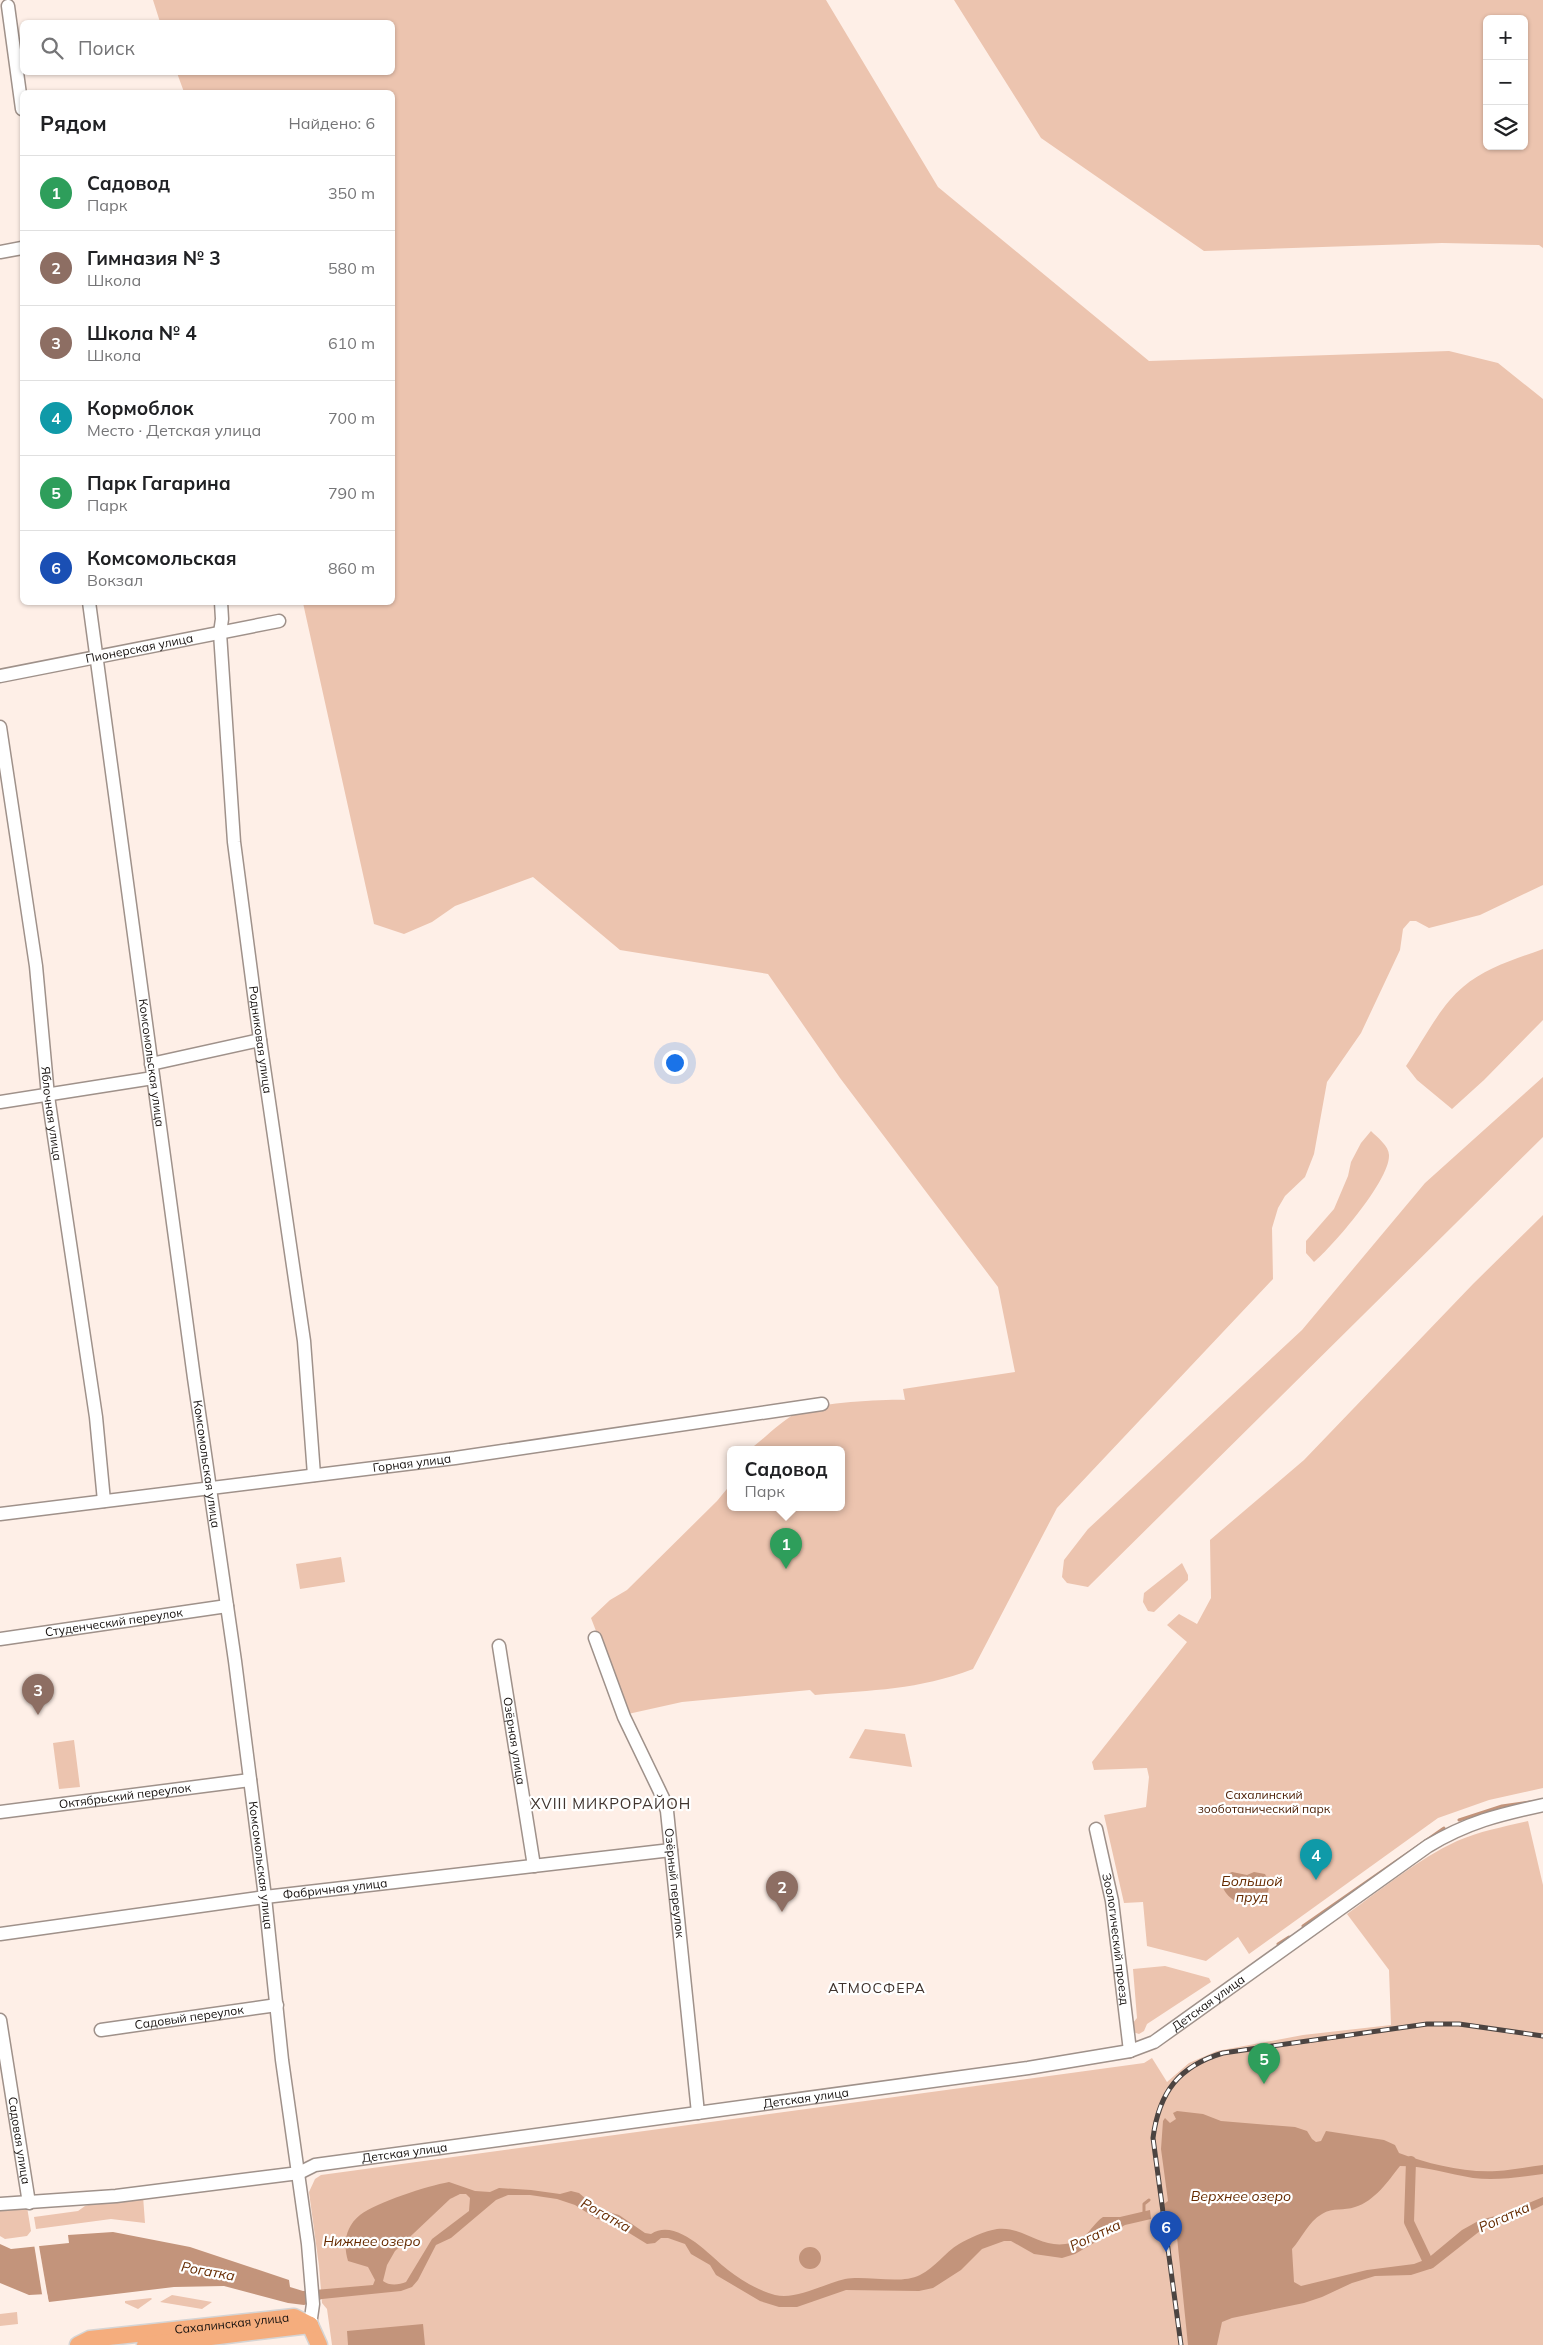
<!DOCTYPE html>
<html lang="ru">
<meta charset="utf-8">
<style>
:root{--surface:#fff;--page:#f2f2f2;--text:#202124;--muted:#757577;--line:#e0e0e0;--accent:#0f766e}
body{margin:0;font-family:Mulish,sans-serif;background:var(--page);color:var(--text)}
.controls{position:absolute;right:15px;top:15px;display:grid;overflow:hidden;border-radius:8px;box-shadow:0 1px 4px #0004}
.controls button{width:45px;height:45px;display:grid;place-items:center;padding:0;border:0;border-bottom:1px solid var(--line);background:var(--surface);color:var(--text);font:25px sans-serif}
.you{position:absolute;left:674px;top:1062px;width:18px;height:18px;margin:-12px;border:4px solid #fff;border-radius:50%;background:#1a73e8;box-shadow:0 0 0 8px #1a73e833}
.badge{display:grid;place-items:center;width:32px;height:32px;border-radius:50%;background:var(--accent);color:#fff;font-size:16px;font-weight:700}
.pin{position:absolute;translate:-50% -41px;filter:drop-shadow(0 1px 2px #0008)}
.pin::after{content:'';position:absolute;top:26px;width:18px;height:15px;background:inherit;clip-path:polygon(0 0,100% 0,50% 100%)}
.popup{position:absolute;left:727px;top:1446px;width:118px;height:65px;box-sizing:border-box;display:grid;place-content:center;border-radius:8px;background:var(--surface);filter:drop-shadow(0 1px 4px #0005);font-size:16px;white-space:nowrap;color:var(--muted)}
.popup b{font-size:19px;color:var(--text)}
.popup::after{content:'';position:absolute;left:50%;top:100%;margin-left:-10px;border:10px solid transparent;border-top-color:var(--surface)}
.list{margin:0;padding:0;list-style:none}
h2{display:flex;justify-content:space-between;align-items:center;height:65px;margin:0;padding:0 20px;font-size:21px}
h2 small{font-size:16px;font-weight:400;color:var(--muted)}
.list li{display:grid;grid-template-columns:32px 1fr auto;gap:15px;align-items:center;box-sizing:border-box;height:75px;padding:0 20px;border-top:1px solid var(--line)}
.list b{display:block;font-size:19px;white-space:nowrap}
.list p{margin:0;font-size:16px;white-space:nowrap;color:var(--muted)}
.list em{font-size:16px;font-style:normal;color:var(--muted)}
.icon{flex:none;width:28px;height:28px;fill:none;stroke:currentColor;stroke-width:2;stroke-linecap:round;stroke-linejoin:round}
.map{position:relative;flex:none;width:1543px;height:2345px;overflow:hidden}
.search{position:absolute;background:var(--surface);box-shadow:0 1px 4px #0004;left:20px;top:20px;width:375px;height:55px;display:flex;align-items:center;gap:12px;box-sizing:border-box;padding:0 18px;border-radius:8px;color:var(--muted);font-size:19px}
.panel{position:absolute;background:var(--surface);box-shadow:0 1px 4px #0004;left:20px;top:90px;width:375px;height:515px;border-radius:8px}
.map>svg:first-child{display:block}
.green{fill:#ecc4af;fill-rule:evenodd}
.water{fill:#c3947b;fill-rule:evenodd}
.pier{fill:#feefe7}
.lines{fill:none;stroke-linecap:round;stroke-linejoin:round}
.stream{stroke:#c3947b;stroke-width:3}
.canal{stroke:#c3947b;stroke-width:10}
.minor-casing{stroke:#9f918a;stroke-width:15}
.major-casing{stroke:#d5d4d4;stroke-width:19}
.minor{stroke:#fff;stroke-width:12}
.major{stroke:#f5ad7d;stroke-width:16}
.rail-casing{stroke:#4c4441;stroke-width:5}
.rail{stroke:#fff;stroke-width:3;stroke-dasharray:9;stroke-linecap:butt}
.labels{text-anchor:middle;stroke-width:4.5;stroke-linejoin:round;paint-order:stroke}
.street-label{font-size:12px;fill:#16110f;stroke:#fff}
.park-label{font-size:12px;fill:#481b00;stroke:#fff}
.water-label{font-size:14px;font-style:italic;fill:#662b01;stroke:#fff}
.neighbourhood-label{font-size:14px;letter-spacing:1px;fill:#3f332d;stroke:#fff}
.quarter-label{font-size:15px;letter-spacing:1px;fill:#3f332d;stroke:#fff}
</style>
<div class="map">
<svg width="1543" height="2345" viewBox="0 0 1543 2345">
<rect width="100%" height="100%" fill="#feefe7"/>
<!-- green -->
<path class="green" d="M 153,0 L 826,0 L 938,187 L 1149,361 L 1449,351 L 1498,363 L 1543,399 L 1543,885 L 1480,915 L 1429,928 L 1416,921 L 1410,921 L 1403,929 L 1400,950 L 1361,1033 L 1327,1082 L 1314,1154 L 1305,1177 L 1285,1196 L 1278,1208 L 1272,1228 L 1273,1279 L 1057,1508 L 973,1669 C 918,1690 873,1690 815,1695 L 810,1690 L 682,1702 L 628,1714 L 591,1618 L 610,1600 L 627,1590 L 717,1501 L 731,1484 L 731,1508 L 841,1508 L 841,1450 L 749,1450 C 765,1438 781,1421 798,1412 C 814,1403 885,1399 905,1400 L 903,1389 L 1015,1372 L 998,1287 L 840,1078 L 768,974 L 620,950 L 533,877 L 455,906 L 432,922 L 404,934 L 374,924 L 303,603 L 392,602 L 392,92 L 184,92 L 177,73 L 392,72 L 392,22 L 160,22 Z
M 954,0 L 1543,0 L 1543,248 L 1539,245 L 1442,243 L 1204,251 L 1041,138 ZM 1487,19 L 1524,19 L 1524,146 L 1487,146 Z
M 1543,949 L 1543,1020 L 1484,1080 L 1452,1109 L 1417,1080 L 1406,1066 C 1423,1041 1440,1006 1463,987 C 1485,968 1516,959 1543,949 Z
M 1543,1077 L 1543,1137 L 1088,1587 L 1067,1583 L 1062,1577 L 1064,1560 L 1088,1529 L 1302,1330 L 1425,1183 Z
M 1371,1131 C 1377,1137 1389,1146 1389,1155 C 1390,1180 1333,1246 1314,1262 L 1306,1253 L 1306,1241 L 1334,1209 L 1348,1176 L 1351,1162 L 1361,1143 Z
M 1543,1215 L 1543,1788 L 1489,1800 L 1438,1818 L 1249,1954 L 1238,1937 L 1206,1961 L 1147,1946 L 1143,1902 L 1124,1903 L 1104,1815 L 1146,1807 L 1149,1777 L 1147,1768 L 1094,1770 L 1092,1762 L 1187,1642 L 1167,1625 L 1179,1614 L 1197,1624 L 1211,1598 L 1210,1540 L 1304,1460 L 1473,1284 Z
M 341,1557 L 345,1582 L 300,1589 L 296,1564 Z
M 1182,1563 L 1188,1575 L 1188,1580 L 1154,1612 L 1148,1611 L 1143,1602 L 1144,1593 Z
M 865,1729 L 905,1734 L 912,1767 L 849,1758 Z
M 74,1740 L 80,1787 L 59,1789 L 53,1743 Z
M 1528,1821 L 1543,1885 L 1543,2345 L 332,2345 L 327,2309 L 322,2303 L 319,2266 L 309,2192 L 315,2179 L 321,2175 L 1144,2063 L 1152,2058 L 1167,2082 L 1189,2063 L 1217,2051 L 1303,2035 L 1391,2025 L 1389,1970 L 1347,1914 C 1382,1889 1418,1859 1457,1841 C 1480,1831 1503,1827 1528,1821 Z
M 1165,1966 L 1209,1978 L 1211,1982 L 1147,2024 L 1144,2031 L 1139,2034 L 1133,2032 L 1132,2024 L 1137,2018 L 1133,1969 Z
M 143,2196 L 145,2223 L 111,2219 L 36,2229 L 34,2217 L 78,2211 L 85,2206 L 114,2198 Z
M 27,2207 L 31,2231 L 27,2236 L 5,2239 L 0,2236 L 0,2210 Z
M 172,2295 L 212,2302 L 202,2309 L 160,2302 Z
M 151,2298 L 152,2299 L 138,2309 L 125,2303 L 125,2301 Z
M 17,2312 L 18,2324 L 0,2326 L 0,2314 Z"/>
<!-- water -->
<path class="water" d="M 1232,1872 L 1247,1875 L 1254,1872 L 1265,1874 L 1270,1884 L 1267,1895 C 1243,1923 1204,1881 1232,1872 Z
M 1177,2111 L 1203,2114 L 1221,2121 L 1295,2127 L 1307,2131 L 1312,2139 L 1316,2142 L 1321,2141 L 1326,2131 L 1384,2140 L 1395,2145 L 1399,2153 C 1429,2164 1464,2173 1497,2171 C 1512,2170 1528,2167 1543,2165 L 1543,2174 C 1521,2177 1496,2181 1473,2178 C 1449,2174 1425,2166 1400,2166 C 1388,2181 1375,2201 1355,2207 C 1344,2211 1333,2207 1322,2214 C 1308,2222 1302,2238 1292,2249 L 1294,2282 L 1301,2286 L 1367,2270 L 1414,2264 L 1427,2259 L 1462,2230 L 1480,2220 L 1503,2214 L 1543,2197 L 1543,2205 L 1507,2222 L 1485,2227 L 1433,2268 L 1411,2275 L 1375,2276 L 1352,2283 L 1322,2297 L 1304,2303 L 1232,2318 L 1222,2322 L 1217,2345 L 1188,2345 L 1177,2237 L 1170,2214 L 1166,2213 L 1164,2204 L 1168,2201 L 1161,2149 L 1163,2121 L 1165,2118 L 1170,2123 L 1176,2119 L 1173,2113 Z
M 449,2182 L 475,2191 L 490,2192 L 499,2188 L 531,2190 L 560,2194 L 571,2191 L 579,2193 L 598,2209 L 619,2215 L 645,2233 L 651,2234 C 677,2217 710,2256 728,2270 C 741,2280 759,2291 775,2295 C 797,2300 823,2284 845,2279 C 867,2275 900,2285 920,2275 C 936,2267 944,2253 959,2244 C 969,2238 985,2231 997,2229 C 1027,2225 1050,2260 1084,2236 C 1091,2231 1095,2222 1103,2217 L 1120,2217 L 1150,2210 L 1151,2219 L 1125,2225 L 1075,2254 L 1062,2258 L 1034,2254 L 1011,2241 L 1004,2241 L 982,2249 L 961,2270 L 933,2288 L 919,2291 L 846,2290 L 797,2307 L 779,2307 L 760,2301 L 716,2275 L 710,2265 L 691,2254 L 685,2244 L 668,2238 L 661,2238 L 655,2243 L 647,2244 L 608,2220 L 597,2219 L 575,2205 L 557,2199 L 530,2195 L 508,2195 L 496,2200 L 451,2238 L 436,2245 L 418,2280 L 412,2287 L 401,2291 L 322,2299 L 304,2305 L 288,2303 L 224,2286 L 174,2287 L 49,2302 L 47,2294 L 29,2295 L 0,2283 L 0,2244 L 11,2249 L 69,2243 L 68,2235 L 113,2232 L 190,2247 L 289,2280 L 290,2287 L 303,2291 L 373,2285 L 375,2280 L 368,2267 L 348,2261 C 343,2244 345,2227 360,2215 C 377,2202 427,2186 449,2182 ZM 460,2194 L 466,2194 L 470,2198 L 469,2211 L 432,2239 L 406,2282 C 399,2285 389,2286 383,2281 L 387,2265 L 395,2251 L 450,2199 Z
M799 2258a11 11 0 1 1 22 0a11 11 0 1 1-22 0Z
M 423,2324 L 425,2345 L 348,2345 L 347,2331 Z"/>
<!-- pier -->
<path class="pier" d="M 38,2243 L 39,2246 L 48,2298 L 43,2297 L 42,2294 L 34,2244 Z"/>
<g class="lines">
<!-- stream -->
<path class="stream" d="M 1459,1820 L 1502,1806 L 1530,1802
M 1303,1926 L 1444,1828
M 1278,1944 L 1289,1937
M 1144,2213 L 1144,2204 L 1149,2200"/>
<!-- canal -->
<path class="canal" d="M 1411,2161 L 1409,2222 L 1429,2264"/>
<!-- minor casing -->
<g class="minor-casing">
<g id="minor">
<path d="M 8,6 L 22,109"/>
<path d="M 0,252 L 22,248"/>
<path id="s1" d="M 89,602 L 194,1378 L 235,1661 L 265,1897 L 282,2060 L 308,2244 L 313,2304 L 310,2325"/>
<path id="s2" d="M 221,602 L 222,619 L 220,633 L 234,842 L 260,1040 L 304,1341 L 314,1475"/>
<path id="s3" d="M 0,676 L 279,621"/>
<path id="s4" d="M 0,727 L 36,966 L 48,1096 L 96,1417 L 104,1501"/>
<path d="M 151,1064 L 260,1040"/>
<path d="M 0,1102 L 153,1078"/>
<path id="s5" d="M 0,1514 L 455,1458 L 822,1404"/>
<path id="s6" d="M 595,1638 L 624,1717 L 663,1798 L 667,1811 L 698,2113"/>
<path id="s7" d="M 0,1639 L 227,1606"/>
<path id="s8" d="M 499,1646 L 534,1866"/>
<path id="s9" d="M 0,1812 L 250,1780"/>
<path id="s10" d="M 1096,1829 L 1112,1901 L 1130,2051"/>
<path id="s11" d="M 0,1934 L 265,1897 L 671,1850"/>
<path id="s12" d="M 0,2020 L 29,2203"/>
<path id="s13" d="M 101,2030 L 277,2005"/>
<path id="s14" d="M 0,2204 L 116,2196 L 299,2173 L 315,2165 L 1028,2068 L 1130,2051 L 1154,2042 L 1428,1846 C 1468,1822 1498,1815 1543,1805"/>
</g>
</g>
<!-- major casing -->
<g class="major-casing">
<g id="major">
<path d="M 310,2325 L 319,2345"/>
<path id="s15" d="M 78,2345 L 90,2339 L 294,2317 L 310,2325"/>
<path d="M 145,2345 L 310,2325"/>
</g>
</g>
<!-- minor -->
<use href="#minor" class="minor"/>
<!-- major -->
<use href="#major" class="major"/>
<!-- rail casing -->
<g class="rail-casing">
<path id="rail" d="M 1181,2345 L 1153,2138 C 1159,2092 1179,2066 1223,2053 L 1427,2024 L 1459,2024 L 1543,2036"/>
</g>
<!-- rail -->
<use href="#rail" class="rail"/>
</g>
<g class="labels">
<!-- street labels -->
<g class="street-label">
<text dy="4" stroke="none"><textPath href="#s3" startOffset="142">Пионерская улица</textPath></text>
<text dy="4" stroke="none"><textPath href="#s2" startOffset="440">Родниковая улица</textPath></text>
<text dy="4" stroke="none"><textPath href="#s1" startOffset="465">Комсомольская улица</textPath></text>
<text dy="4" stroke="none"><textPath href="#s4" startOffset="390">Яблочная улица</textPath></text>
<text dy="4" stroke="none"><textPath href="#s5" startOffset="415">Горная улица</textPath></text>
<text dy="4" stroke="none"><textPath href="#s1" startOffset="870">Комсомольская улица</textPath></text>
<text dy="4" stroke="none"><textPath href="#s7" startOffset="115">Студенческий переулок</textPath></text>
<text dy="4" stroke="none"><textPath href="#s8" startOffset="96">Озёрная улица</textPath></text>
<text dy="4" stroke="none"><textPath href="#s9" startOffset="126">Октябрьский переулок</textPath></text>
<text dy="4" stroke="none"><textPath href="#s1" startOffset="1275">Комсомольская улица</textPath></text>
<text dy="4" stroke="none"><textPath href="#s6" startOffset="260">Озёрный переулок</textPath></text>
<text dy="4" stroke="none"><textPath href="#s11" startOffset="338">Фабричная улица</textPath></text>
<text dy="4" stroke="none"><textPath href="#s10" startOffset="112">Зоологический проезд</textPath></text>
<text dy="4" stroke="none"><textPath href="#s14" startOffset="1234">Детская улица</textPath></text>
<text dy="4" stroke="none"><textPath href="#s13" startOffset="89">Садовый переулок</textPath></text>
<text dy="4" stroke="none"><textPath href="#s14" startOffset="814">Детская улица</textPath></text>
<text dy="4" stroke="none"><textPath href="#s12" startOffset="122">Садовая улица</textPath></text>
<text dy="4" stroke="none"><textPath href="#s14" startOffset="409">Детская улица</textPath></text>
<text dy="4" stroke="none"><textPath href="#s15" startOffset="156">Сахалинская улица</textPath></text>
</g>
<!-- park labels -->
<g class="park-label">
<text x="1264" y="1799">Сахалинский<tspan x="1264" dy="14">зооботанический парк</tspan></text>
</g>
<!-- water labels -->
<g class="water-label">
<text x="1252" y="1886">Большой<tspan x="1252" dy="16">пруд</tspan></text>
<text x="1241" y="2201">Верхнее озеро</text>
<text transform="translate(606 2215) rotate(29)" y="5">Рогатка</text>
<text transform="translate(1504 2217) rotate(-24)" y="5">Рогатка</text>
<text transform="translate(1095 2235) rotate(-25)" y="5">Рогатка</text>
<text x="372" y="2246">Нижнее озеро</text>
<text transform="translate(208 2271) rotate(10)" y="5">Рогатка</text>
</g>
<!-- neighbourhood labels -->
<g class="neighbourhood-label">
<text x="877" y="1993">АТМОСФЕРА</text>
</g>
<!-- quarter labels -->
<g class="quarter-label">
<text x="611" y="1809">XVIII МИКРОРАЙОН</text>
</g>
</g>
</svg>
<div class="controls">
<button>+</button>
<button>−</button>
<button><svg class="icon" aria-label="layers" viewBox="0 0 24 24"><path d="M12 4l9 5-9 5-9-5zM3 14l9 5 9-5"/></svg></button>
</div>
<div class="you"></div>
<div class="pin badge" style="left:786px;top:1569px;background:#2e9e5b">1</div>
<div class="popup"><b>Садовод</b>Парк</div>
<div class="pin badge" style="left:782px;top:1912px;background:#8d6e63">2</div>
<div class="pin badge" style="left:38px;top:1715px;background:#8d6e63">3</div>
<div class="pin badge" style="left:1316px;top:1880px;background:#0f9aa8">4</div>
<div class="pin badge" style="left:1264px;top:2084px;background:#2e9e5b">5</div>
<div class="pin badge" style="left:1166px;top:2252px;background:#1a4fb4">6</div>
<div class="search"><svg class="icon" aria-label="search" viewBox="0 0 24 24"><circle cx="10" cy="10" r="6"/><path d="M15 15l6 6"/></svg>Поиск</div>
<section class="panel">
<h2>Рядом<small>Найдено: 6</small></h2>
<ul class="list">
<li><span class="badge" style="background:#2e9e5b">1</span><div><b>Садовод</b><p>Парк</p></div><em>350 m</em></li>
<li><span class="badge" style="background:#8d6e63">2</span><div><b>Гимназия № 3</b><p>Школа</p></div><em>580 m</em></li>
<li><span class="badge" style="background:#8d6e63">3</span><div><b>Школа № 4</b><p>Школа</p></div><em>610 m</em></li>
<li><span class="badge" style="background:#0f9aa8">4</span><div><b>Кормоблок</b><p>Место · Детская улица</p></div><em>700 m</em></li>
<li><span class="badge" style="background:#2e9e5b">5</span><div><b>Парк Гагарина</b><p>Парк</p></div><em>790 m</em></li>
<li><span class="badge" style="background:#1a4fb4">6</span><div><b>Комсомольская</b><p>Вокзал</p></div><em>860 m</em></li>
</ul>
</section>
</div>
